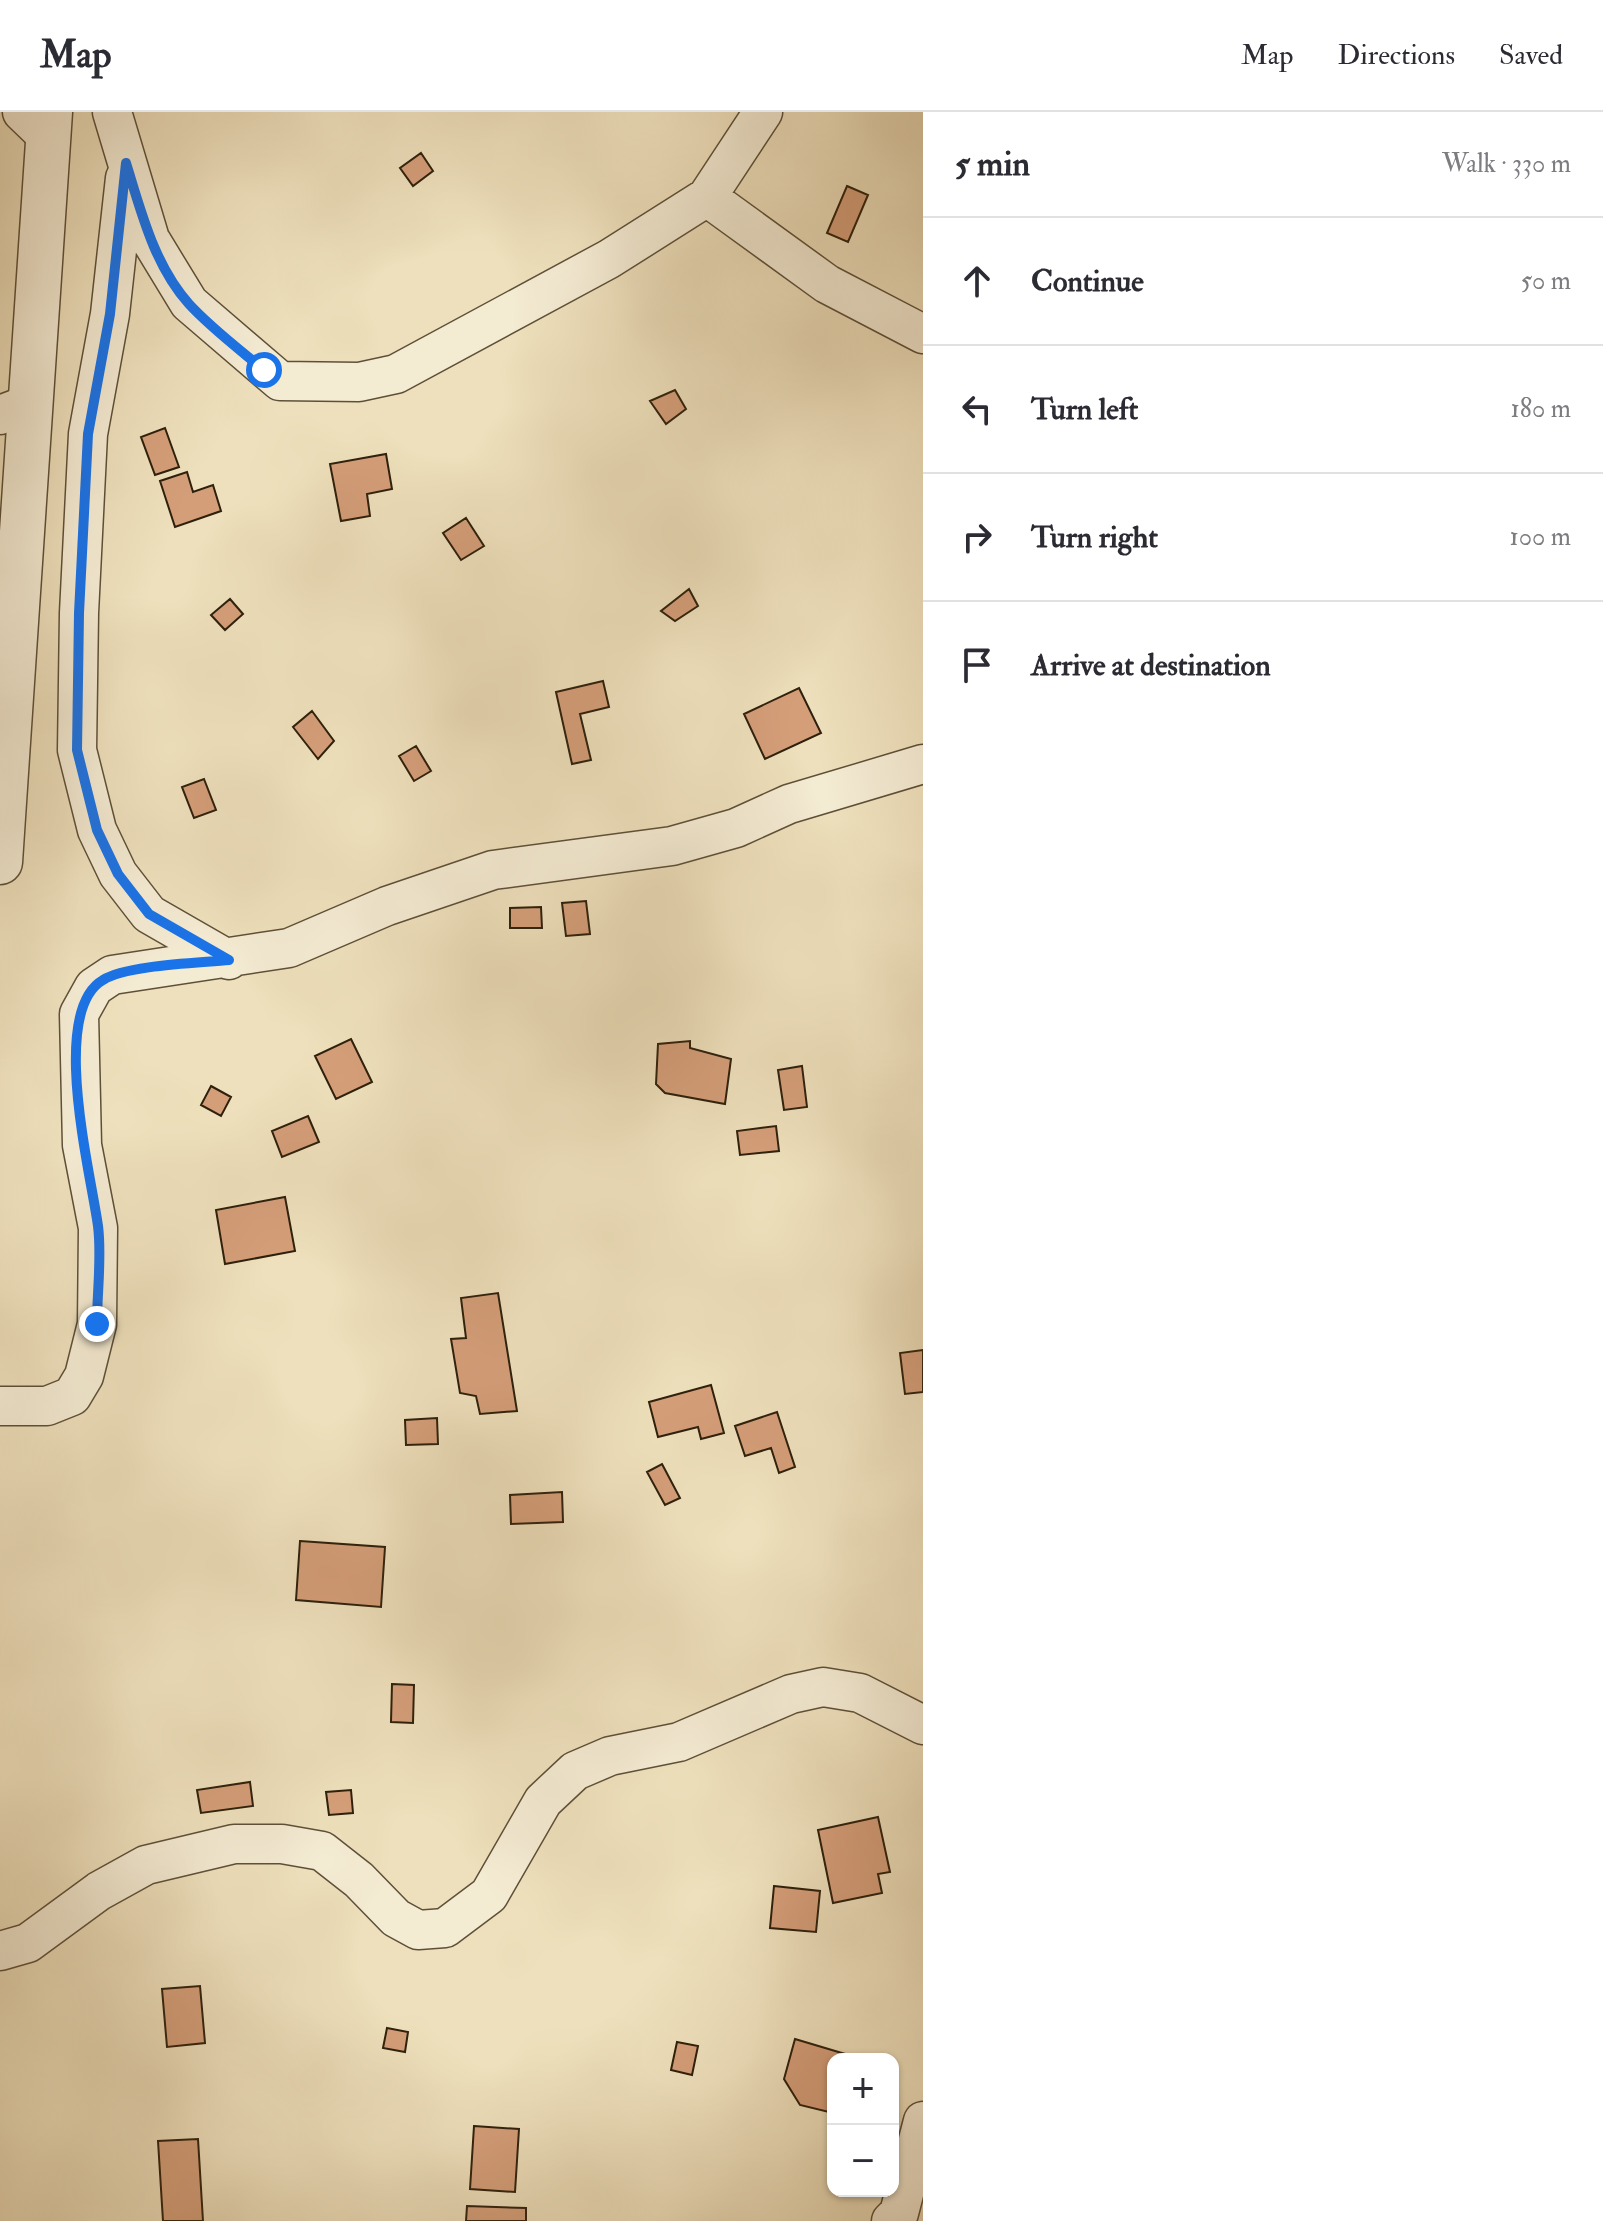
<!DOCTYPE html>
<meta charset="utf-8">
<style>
:root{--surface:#fff;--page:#f7f7f7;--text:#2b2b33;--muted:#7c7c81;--line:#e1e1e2}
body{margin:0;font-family:"IM FELL Double Pica",serif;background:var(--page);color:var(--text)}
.controls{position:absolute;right:24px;bottom:24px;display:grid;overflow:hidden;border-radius:16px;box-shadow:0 2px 6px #0004}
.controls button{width:72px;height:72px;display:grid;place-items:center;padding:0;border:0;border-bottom:2px solid var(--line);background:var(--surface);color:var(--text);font:40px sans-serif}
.stop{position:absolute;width:24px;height:24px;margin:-18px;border:6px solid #1a73e8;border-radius:50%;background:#fff}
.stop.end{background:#1a73e8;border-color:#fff;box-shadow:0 2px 8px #0008}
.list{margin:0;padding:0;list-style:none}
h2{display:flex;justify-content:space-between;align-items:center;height:104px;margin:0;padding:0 32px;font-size:34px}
h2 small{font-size:26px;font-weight:400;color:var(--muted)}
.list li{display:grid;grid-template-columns:52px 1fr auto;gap:24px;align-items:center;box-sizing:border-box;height:128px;padding:0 32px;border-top:2px solid var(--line)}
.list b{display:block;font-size:30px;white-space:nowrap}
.list em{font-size:26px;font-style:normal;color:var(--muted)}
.icon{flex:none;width:44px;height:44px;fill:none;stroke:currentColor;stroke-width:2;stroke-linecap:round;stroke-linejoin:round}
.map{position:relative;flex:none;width:923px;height:2109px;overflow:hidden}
header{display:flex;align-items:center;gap:48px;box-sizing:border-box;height:112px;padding:0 40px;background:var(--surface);border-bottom:2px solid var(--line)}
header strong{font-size:38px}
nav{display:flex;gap:44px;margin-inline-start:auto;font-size:28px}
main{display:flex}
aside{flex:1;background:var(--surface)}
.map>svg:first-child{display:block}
.building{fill:#d49e79;stroke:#2e200c;stroke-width:2}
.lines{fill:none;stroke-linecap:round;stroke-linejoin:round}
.minor-casing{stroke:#5e5038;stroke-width:41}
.tertiary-casing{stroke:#5e5038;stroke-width:47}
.minor{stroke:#f4ebd3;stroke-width:38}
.tertiary{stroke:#f4ebd3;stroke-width:44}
.route{stroke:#1a73e8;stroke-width:10}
</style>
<header>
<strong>Map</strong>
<nav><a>Map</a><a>Directions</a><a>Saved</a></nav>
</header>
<main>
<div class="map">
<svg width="923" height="2109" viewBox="0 0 923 2109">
<rect width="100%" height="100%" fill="#eee0bc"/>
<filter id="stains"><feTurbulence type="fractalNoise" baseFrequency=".0025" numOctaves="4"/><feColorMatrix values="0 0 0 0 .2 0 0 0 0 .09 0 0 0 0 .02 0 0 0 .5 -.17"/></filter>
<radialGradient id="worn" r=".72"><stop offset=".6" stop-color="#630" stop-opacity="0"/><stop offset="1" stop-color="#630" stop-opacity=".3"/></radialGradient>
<!-- building -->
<path class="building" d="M 421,41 L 433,59 L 413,74 L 400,56 Z
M 847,74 L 868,83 L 848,130 L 827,121 Z
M 675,278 L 686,297 L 666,312 L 650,289 Z
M 165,316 L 179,355 L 155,363 L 141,325 Z
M 386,342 L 392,377 L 367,382 L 370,404 L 341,409 L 330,352 Z
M 187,360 L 193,380 L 213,373 L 221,399 L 175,415 L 160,369 Z
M 466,406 L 484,434 L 461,448 L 443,421 Z
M 689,477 L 698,494 L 675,509 L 661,499 Z
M 230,487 L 243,502 L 225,518 L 211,503 Z
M 603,569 L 609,595 L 580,602 L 591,648 L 572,652 L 556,580 Z
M 799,576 L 821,621 L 765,647 L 744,602 Z
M 312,599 L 334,629 L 318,647 L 293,615 Z
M 416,634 L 431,659 L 414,669 L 399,644 Z
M 204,667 L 216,698 L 194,706 L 182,675 Z
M 586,789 L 590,822 L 566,824 L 562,791 Z
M 541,795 L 542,816 L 510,816 L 510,796 Z
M 351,927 L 372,970 L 336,987 L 315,944 Z
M 690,929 L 690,936 L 731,947 L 725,992 L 665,981 L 656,972 L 658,932 Z
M 802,954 L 807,995 L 784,998 L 778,958 Z
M 211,974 L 231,985 L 221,1004 L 201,993 Z
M 308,1004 L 319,1030 L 282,1045 L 272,1019 Z
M 776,1014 L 779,1039 L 740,1043 L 737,1019 Z
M 285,1085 L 295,1139 L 225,1152 L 216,1098 Z
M 498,1181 L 517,1299 L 480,1302 L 476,1284 L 460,1281 L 451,1227 L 466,1226 L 461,1186 Z
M 923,1238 L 923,1280 L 905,1282 L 900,1241 Z
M 711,1273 L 724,1321 L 701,1327 L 698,1315 L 658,1325 L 649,1290 Z
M 777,1300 L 795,1355 L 779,1361 L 771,1336 L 745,1344 L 735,1314 Z
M 437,1306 L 438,1332 L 406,1333 L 405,1308 Z
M 662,1352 L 680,1386 L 665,1393 L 647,1360 Z
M 562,1380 L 563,1410 L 511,1412 L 510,1383 Z
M 300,1429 L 385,1435 L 381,1495 L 296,1488 Z
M 392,1572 L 414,1573 L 413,1611 L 391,1610 Z
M 250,1670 L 253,1694 L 201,1701 L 197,1678 Z
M 351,1678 L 353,1701 L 329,1703 L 326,1680 Z
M 878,1705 L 890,1760 L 878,1762 L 882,1781 L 833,1791 L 818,1718 Z
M 774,1774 L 820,1779 L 816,1820 L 770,1816 Z
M 200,1874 L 205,1931 L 167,1935 L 162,1877 Z
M 387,1916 L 408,1920 L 405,1940 L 383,1936 Z
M 795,1927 L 862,1947 L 833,1947 L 833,2001 L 800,1993 L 784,1967 Z
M 677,1930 L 698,1934 L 692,1963 L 671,1958 Z
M 474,2014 L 519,2017 L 515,2080 L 470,2077 Z
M 198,2027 L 203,2109 L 163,2109 L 158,2029 Z
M 467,2094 L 526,2096 L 526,2109 L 466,2109 Z"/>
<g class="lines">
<!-- minor casing -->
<g class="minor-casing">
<path id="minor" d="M 22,0 L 49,26
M 112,0 L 150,127 L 189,191 L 280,269 L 359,270 L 396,262 L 609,147 L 707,85 L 827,172 L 923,222
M 125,66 L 110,202 L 88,322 L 79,501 L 77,638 L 97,718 L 118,762 L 149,802 L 229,848
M 707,85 L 763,0
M 0,303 L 32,291
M 0,1294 L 47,1294 L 72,1284 L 84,1264 L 97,1212 L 98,1116 L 82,1033 L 79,902 L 94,875 L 112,863 L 289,836 L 387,794 L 493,758 L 672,734 L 736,716 L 789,692 L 923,652
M 0,1839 L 28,1831 L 99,1779 L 146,1753 L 234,1732 L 282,1732 L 322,1739 L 359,1768 L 396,1806 L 418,1818 L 445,1816 L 489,1783 L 543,1689 L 575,1659 L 610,1644 L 679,1630 L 791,1582 L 823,1575 L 860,1581 L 923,1613
M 891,2109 L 899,2101 L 923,2009"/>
</g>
<!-- tertiary casing -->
<g class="tertiary-casing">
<path id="tertiary" d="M 0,750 L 50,0"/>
</g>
<!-- minor -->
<use href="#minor" class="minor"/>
<!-- tertiary -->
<use href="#tertiary" class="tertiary"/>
</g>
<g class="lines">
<!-- route -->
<path class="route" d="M 97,1212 C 97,1180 102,1145 98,1114 C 91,1062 49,899 103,868 C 126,853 199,851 229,848 L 149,802 L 118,762 L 97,718 L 77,638 L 79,501 L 88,322 L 110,202 L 126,51 C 141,99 154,153 189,192 C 211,216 239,237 264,258"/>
</g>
<rect width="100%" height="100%" filter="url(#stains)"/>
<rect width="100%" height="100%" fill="url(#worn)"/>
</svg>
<div class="controls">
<button>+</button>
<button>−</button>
</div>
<div class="stop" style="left:264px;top:258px"></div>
<div class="stop end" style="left:97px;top:1212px"></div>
</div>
<aside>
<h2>5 min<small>Walk · 330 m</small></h2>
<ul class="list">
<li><svg class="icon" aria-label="ahead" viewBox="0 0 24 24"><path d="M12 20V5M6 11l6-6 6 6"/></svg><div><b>Continue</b></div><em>50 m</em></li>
<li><svg class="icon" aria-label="left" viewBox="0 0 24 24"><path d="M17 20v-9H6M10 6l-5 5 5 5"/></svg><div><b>Turn left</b></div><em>180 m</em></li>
<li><svg class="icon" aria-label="right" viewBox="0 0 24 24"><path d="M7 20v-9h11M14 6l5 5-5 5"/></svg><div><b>Turn right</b></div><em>100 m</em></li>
<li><svg class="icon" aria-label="arrive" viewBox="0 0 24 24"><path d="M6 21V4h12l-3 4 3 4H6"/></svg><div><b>Arrive at destination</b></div></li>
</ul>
</aside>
</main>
